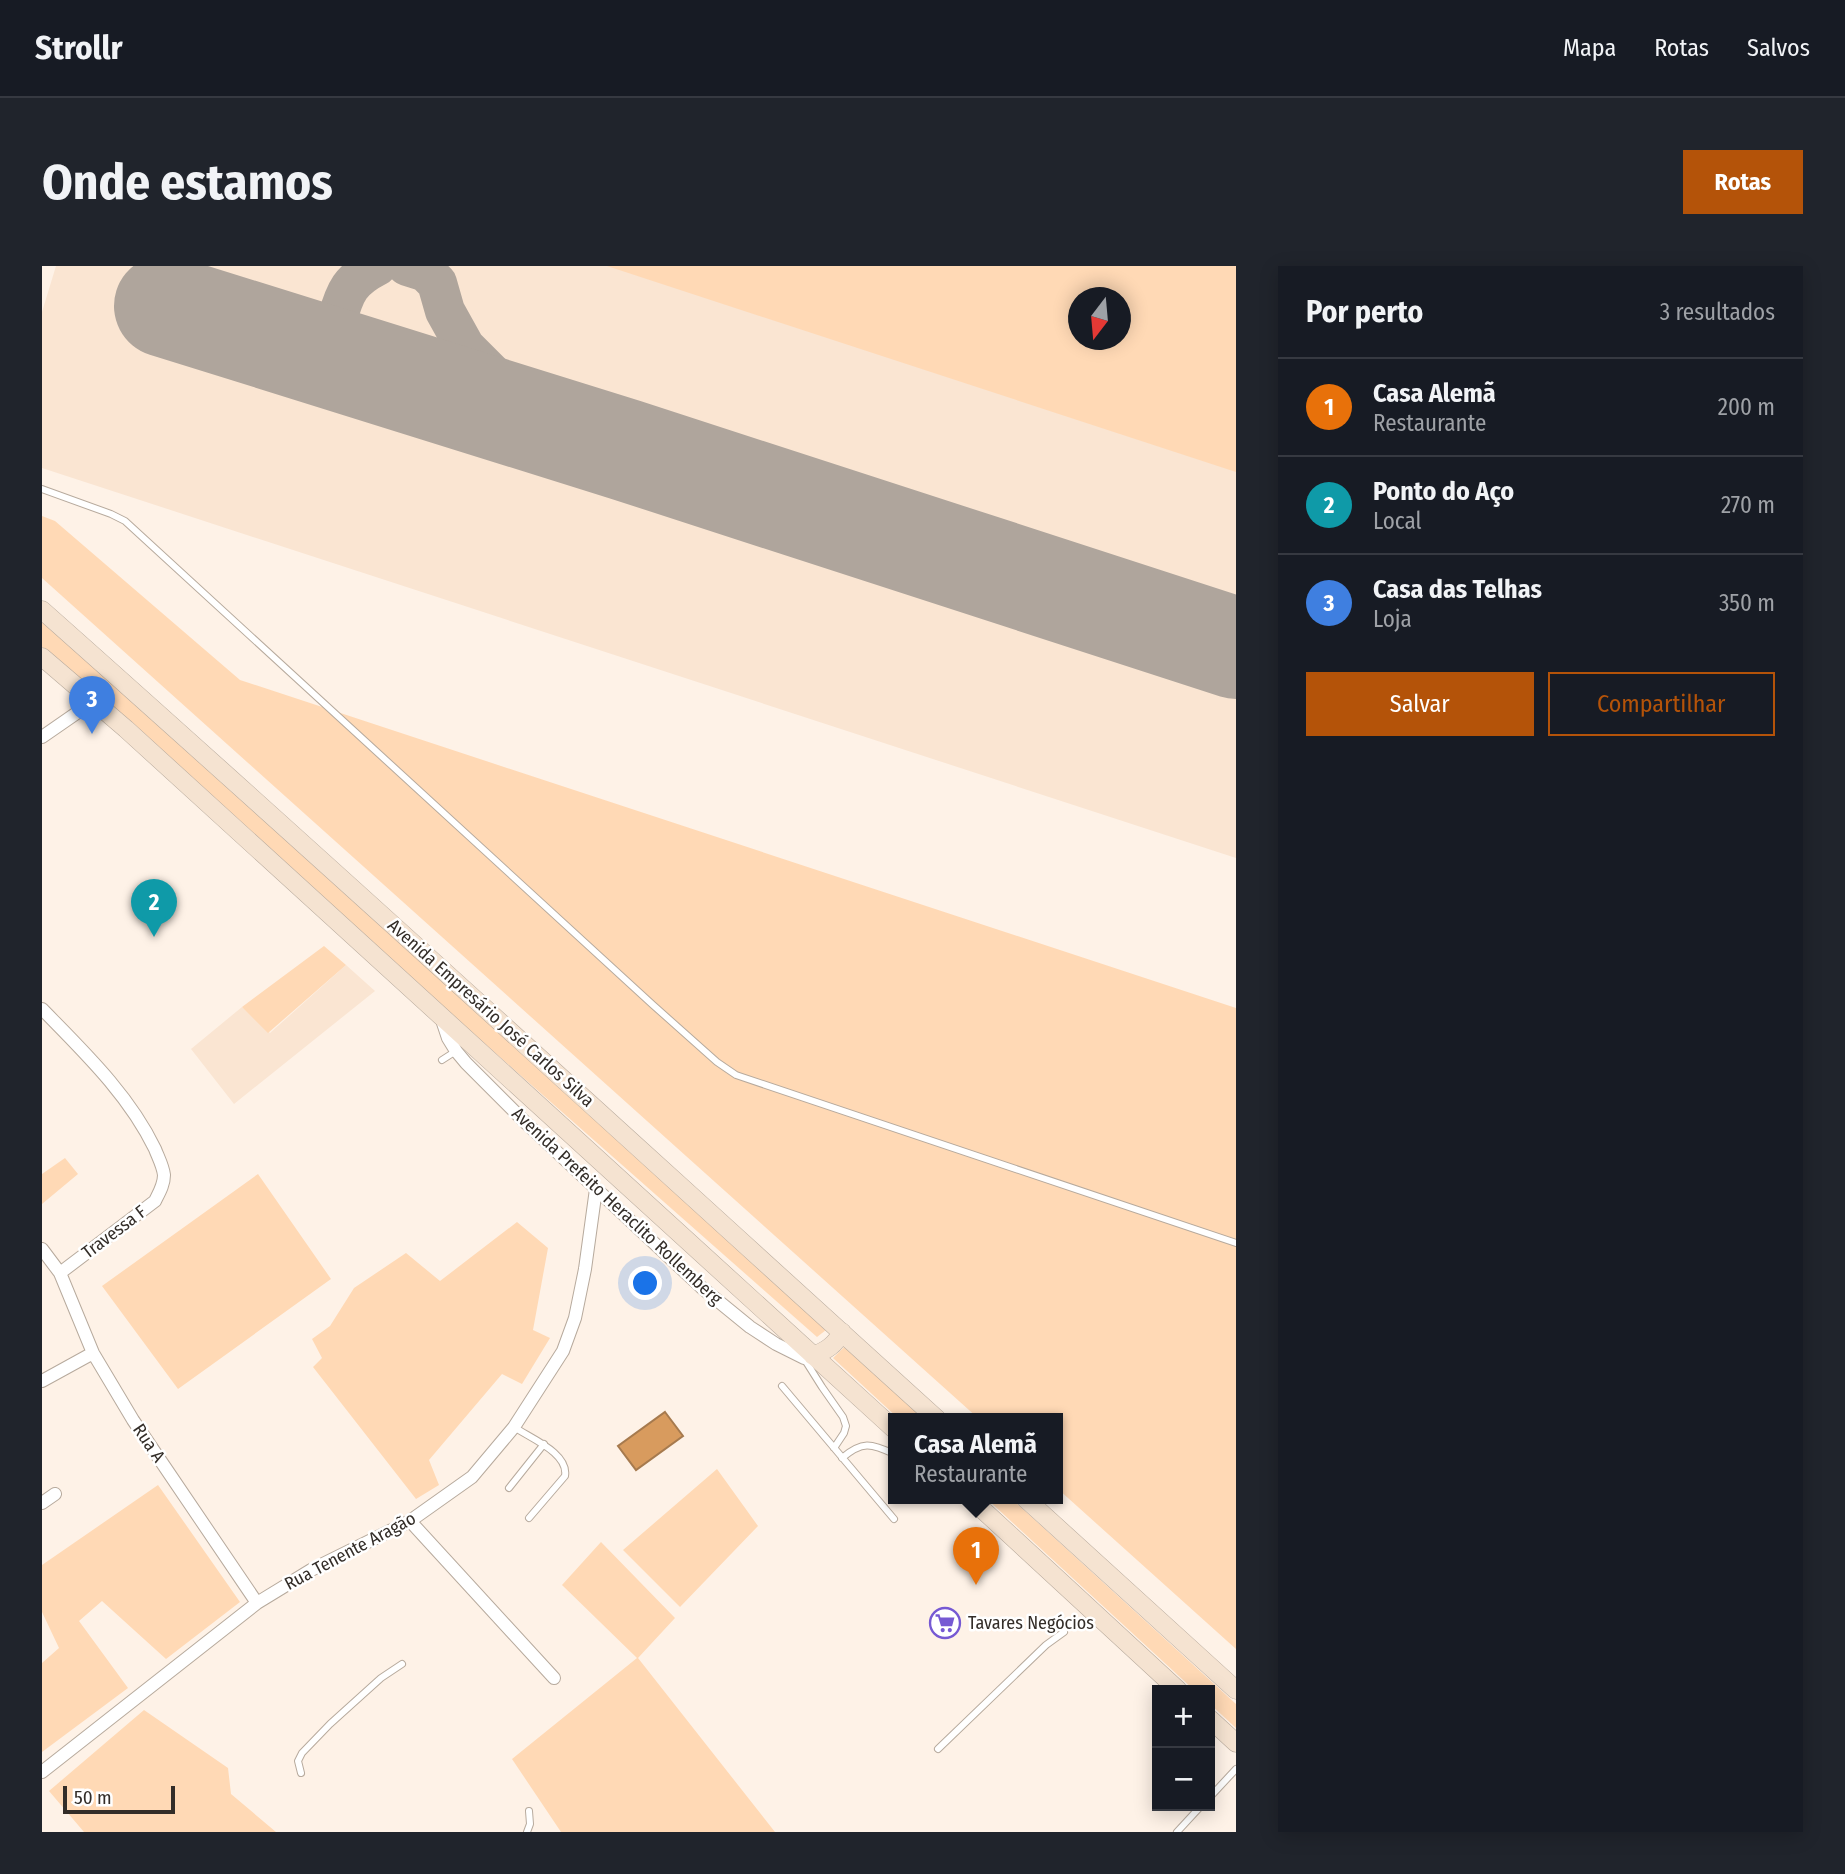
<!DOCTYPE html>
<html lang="pt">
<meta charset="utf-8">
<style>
:root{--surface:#171b24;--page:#20242c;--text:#f1f3f6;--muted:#9ea1a6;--line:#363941;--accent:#b45309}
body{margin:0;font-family:"Fira Sans Condensed",sans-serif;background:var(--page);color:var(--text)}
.controls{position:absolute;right:21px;bottom:21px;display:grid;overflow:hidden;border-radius:0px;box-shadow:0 4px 18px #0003}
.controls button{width:63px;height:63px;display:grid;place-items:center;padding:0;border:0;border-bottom:2px solid var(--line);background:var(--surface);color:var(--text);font:35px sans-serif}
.compass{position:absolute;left:1026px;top:21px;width:63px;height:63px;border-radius:50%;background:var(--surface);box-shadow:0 4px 18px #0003;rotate:196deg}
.scale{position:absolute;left:21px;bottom:18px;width:112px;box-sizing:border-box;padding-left:7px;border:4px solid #332d28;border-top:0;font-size:19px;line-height:24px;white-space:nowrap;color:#332d28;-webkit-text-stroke:5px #fff;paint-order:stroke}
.you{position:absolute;left:604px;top:1018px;width:24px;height:24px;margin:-18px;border:5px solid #fff;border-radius:50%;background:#1a73e8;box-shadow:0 0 0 10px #1a73e833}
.badge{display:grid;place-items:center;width:46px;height:46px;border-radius:50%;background:var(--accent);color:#fff;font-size:23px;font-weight:700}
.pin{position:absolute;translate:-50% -58px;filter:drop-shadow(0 2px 4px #0008)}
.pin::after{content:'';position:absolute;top:37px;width:24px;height:21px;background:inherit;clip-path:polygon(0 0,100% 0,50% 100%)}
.popup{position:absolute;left:846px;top:1147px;width:175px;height:91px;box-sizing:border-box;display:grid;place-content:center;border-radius:0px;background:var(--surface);filter:drop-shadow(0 2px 5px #0005);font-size:23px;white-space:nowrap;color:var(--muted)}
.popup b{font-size:26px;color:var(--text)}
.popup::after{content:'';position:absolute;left:50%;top:100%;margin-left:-14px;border:14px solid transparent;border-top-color:var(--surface)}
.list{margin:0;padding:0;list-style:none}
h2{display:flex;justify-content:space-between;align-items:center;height:91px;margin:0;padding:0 28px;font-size:30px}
h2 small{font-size:23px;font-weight:400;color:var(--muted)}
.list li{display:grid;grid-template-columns:46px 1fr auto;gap:21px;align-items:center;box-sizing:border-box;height:98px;padding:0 28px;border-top:2px solid var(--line)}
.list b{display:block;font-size:26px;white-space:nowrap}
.list p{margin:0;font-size:23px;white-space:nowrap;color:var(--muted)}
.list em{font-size:23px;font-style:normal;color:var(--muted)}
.actions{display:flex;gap:14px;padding:21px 28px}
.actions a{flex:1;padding:16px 0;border:2px solid var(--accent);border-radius:0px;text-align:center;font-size:24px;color:var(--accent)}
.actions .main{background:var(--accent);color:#fff}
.map{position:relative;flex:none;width:1194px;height:1566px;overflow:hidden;border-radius:0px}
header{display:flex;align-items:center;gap:42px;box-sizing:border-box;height:98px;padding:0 35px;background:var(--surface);border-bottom:2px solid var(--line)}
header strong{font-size:33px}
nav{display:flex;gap:38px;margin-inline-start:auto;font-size:24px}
.intro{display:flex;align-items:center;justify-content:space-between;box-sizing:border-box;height:168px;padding:0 42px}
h1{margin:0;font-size:49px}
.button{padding:18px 32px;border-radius:0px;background:var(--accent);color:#fff;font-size:24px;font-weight:700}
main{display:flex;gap:42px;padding:0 42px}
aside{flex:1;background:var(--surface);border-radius:0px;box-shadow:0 4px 18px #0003}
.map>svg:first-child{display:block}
.built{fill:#fae5d2;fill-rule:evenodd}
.green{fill:#ffd9b5;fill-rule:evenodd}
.water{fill:#d89b5e;stroke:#a67a4e;stroke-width:2}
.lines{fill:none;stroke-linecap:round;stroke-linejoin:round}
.taxiway{stroke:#afa59c;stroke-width:40}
.runway{stroke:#afa59c;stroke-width:102}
.service-casing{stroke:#b7aa9d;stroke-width:8}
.minor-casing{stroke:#b7aa9d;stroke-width:14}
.secondary-casing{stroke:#b7aa9d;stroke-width:19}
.service{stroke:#fff;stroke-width:6}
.minor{stroke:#fff;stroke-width:12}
.secondary{stroke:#f5e3d1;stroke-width:18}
.labels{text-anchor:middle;stroke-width:5;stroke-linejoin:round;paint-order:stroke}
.street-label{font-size:18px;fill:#332d28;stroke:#fff}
.poi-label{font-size:18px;fill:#332d28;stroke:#fff;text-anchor:start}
</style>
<header>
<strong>Strollr</strong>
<nav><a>Mapa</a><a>Rotas</a><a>Salvos</a></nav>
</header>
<div class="intro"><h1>Onde estamos</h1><a class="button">Rotas</a></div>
<main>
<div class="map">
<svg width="1194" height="1566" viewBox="0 0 1194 1566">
<rect width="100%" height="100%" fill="#fef2e7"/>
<!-- built -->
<path class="built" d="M 14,0 L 1194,0 L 1194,592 L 0,202 L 0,46 ZM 1036,32 L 1078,32 L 1078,74 L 1036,74 Z
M 304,699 L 333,725 L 192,838 L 149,783 L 200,741 L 228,767 Z"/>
<!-- green -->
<path class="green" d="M 565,0 L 1194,0 L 1194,206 ZM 1036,32 L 1078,32 L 1078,74 L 1036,74 Z
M 0,250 L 13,255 L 198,414 L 1194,742 L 1194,1383 L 1016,1223 L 1016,1153 L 937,1153 L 0,312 Z
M 0,356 L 33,383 L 282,605 L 784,1064 L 775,1071 L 401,741 L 0,381 Z
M 282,680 L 304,699 L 226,767 L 200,741 Z
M 23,892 L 36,908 L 0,938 L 0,908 Z
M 216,908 L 289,1013 L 136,1123 L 60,1020 Z
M 475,956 L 506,982 L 491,1064 L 508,1072 L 480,1118 L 460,1108 L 387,1194 L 397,1219 L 374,1233 L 271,1101 L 280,1092 L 270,1073 L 288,1060 L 312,1022 L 364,987 L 398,1015 Z
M 803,1080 L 882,1153 L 857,1153 L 791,1092 Z
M 675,1203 L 716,1260 L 638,1341 L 581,1284 Z
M 116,1219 L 198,1336 L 124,1393 L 60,1335 L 37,1355 L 86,1422 L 0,1486 L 0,1397 L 17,1382 L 0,1346 L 0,1299 Z
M 945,1233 L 970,1233 L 1194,1438 L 1194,1462 L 1168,1438 L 1168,1424 L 1152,1424 Z
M 559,1276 L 633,1352 L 596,1392 L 733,1566 L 519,1566 L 470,1493 L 595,1392 L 520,1319 Z
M 102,1444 L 186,1502 L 189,1528 L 234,1566 L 42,1566 L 7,1525 Z"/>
<!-- water -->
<path class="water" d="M 623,1146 L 641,1170 L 594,1204 L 576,1180 Z"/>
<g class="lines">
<!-- taxiway -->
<path class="taxiway" d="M 335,0 C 308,14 303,25 295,54 L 311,84 L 338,108
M 365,0 L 384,6 L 395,17 L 403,45 L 423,81 L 452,110 L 501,143 L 532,162 L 584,184"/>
<!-- runway -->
<path class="runway" d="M 123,40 L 584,184 L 1194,382"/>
<!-- service casing -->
<g class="service-casing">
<path id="service" d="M 0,223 L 69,248 L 83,255 L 611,739 L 675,796 L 694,809 L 1194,977
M 400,794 L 414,785
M 763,1094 L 780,1121 L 801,1151 L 804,1160 L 802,1167 L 792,1182
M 740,1120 L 852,1253
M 472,1161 C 488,1172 527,1187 523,1210 L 487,1252
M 800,1192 C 820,1175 829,1177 852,1188
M 467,1222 L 502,1178
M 896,1483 L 1004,1379 L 1022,1366
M 259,1507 L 256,1495 L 260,1487 L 288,1458 L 339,1412 L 360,1398
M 1168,1531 L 1194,1503
M 485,1566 L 488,1558 L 487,1545
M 1135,1566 L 1159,1540"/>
</g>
<!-- minor casing -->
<g class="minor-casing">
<path id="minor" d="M 0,471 L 52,435
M 0,743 C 42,786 87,829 113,883 C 116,891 121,900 122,909 C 122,919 117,927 113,935 L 18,1007
M 399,751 L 406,772 L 414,785 L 424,797 L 485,858 L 659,1021 L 708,1061 L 734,1078 L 762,1092 L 775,1095
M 0,983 L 18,1007 L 51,1087 L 91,1154 L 215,1337
M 0,1115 L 51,1087
M 0,1237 L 13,1228
M 368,1255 L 512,1412
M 0,1506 L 215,1337 L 269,1304 L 368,1255 L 430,1211 L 472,1161 L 521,1085 L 533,1052 L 543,1003 L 554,923"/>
</g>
<!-- secondary casing -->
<g class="secondary-casing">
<path id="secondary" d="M 0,344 C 301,611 597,883 895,1153
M 0,391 L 84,463 L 852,1163
M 771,1090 C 785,1084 793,1079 800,1066
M 929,1233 L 1136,1424
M 984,1233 L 1194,1424
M 1168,1453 L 1194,1477"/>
</g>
<!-- service -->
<use href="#service" class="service"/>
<!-- minor -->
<use href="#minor" class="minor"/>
<!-- secondary -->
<use href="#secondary" class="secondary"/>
</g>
<!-- icons -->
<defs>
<g id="supermarket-ring" transform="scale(1.575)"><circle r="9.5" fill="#fff" stroke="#7659d3" stroke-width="1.5"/><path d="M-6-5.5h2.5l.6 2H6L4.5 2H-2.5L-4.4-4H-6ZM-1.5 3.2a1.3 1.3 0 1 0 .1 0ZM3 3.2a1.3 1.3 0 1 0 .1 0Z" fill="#7659d3"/></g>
</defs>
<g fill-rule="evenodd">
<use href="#supermarket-ring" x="903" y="1357"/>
</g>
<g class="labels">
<!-- street labels -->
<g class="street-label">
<text transform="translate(449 747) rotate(42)" y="6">Avenida Empresário José Carlos Silva</text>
<text transform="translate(575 940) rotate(43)" y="6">Avenida Prefeito Heraclito Rollemberg</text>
<text transform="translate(72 966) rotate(-37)" y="6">Travessa F</text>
<text transform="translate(107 1177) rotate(56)" y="6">Rua A</text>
<text transform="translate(308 1285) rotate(-28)" y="6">Rua Tenente Aragão</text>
</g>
<!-- poi labels -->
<g class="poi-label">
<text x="926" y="1363">Tavares Negócios</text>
</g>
</g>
</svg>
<div class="controls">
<button>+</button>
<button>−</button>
</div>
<svg class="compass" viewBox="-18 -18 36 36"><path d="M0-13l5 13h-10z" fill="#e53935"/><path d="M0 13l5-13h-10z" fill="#9ea1a6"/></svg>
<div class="scale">50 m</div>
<div class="you"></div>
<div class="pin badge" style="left:934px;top:1319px;background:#e8710a">1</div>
<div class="popup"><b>Casa Alemã</b>Restaurante</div>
<div class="pin badge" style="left:112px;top:671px;background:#0f9aa8">2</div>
<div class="pin badge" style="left:50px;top:468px;background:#3f7fe0">3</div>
</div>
<aside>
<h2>Por perto<small>3 resultados</small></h2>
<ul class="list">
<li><span class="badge" style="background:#e8710a">1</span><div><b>Casa Alemã</b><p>Restaurante</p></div><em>200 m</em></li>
<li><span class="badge" style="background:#0f9aa8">2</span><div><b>Ponto do Aço</b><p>Local</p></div><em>270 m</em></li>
<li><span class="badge" style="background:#3f7fe0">3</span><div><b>Casa das Telhas</b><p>Loja</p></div><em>350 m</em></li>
</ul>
<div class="actions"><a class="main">Salvar</a><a>Compartilhar</a></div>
</aside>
</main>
